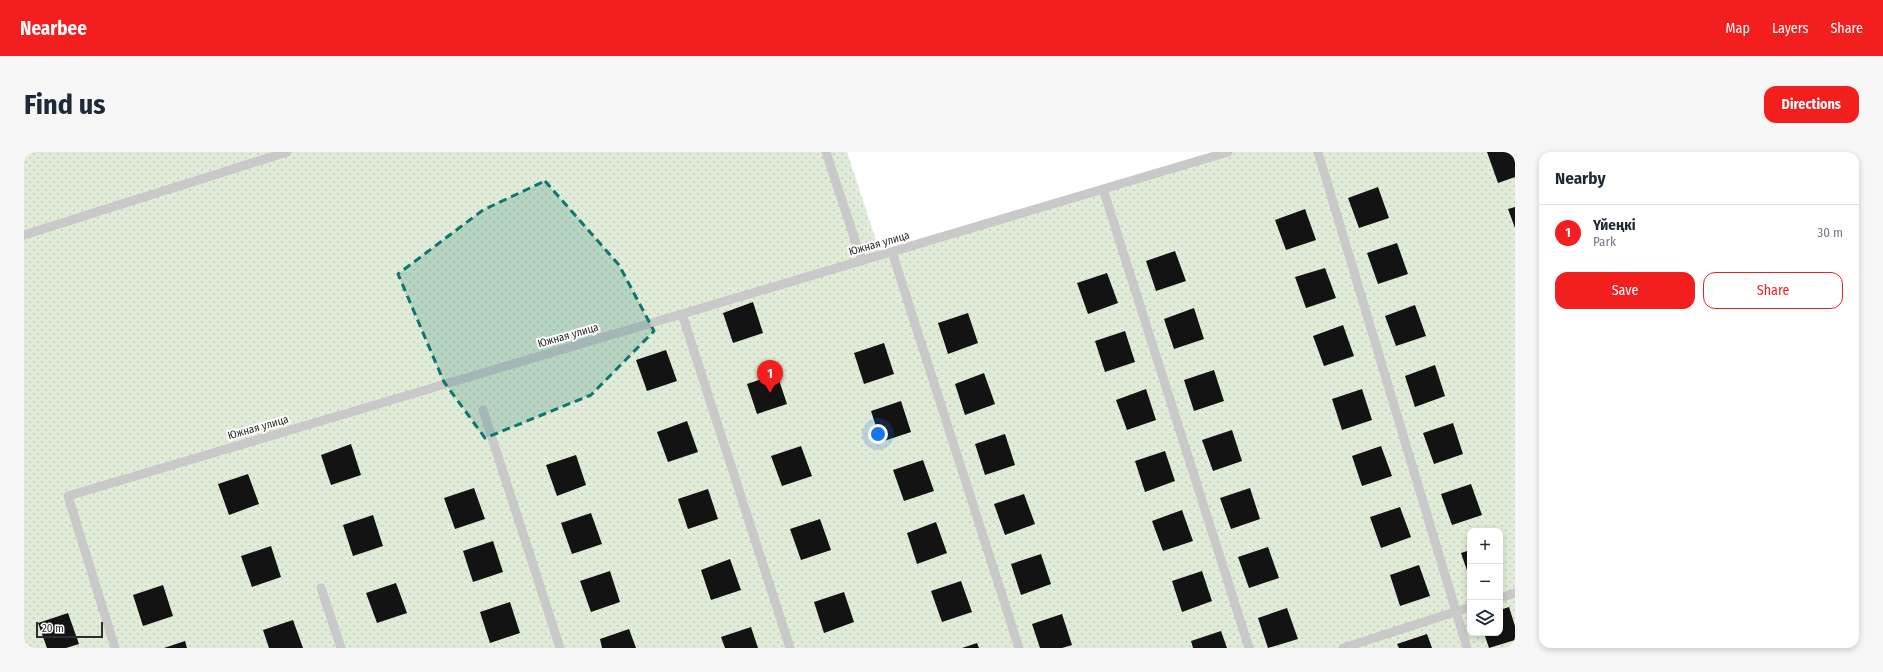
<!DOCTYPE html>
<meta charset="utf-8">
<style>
:root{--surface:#fff;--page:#f6f6f7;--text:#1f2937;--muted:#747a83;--line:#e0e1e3;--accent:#f31e1e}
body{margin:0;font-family:"Fira Sans Condensed",sans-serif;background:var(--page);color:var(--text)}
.controls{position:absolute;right:12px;bottom:12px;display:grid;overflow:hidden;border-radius:8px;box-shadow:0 2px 6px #0003}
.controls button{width:36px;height:36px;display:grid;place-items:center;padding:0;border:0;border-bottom:1px solid var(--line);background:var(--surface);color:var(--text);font:20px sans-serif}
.scale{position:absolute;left:12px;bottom:10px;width:67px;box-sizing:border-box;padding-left:4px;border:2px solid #2c2c2c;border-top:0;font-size:11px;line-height:14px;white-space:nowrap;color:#2c2c2c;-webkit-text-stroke:3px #fff;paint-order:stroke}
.you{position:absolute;left:854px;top:282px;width:14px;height:14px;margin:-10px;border:3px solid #fff;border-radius:50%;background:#1a73e8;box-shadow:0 0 0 6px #1a73e833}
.badge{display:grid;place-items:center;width:26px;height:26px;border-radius:50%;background:var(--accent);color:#fff;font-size:13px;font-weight:700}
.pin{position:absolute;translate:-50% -33px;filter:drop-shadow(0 1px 2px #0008)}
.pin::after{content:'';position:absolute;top:21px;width:14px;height:12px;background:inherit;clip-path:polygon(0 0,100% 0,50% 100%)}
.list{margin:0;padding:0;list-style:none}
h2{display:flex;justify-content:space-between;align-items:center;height:52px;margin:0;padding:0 16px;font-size:17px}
h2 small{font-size:13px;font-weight:400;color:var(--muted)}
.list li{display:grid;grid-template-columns:26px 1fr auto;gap:12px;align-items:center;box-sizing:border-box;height:56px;padding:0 16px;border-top:1px solid var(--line)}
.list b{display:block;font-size:15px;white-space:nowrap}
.list p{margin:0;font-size:13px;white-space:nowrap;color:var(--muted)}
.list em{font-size:13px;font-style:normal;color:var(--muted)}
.actions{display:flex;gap:8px;padding:12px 16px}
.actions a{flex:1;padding:9px 0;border:1px solid var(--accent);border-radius:12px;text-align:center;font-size:14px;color:var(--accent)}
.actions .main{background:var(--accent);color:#fff}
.icon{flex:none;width:22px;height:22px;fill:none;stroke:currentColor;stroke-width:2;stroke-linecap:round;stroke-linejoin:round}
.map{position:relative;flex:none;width:1491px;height:496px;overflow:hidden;border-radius:12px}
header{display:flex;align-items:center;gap:24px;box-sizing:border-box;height:56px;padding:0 20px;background:var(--accent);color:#fff}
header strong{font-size:19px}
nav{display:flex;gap:22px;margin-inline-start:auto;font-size:14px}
.intro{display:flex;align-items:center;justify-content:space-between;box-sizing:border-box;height:96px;padding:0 24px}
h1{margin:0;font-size:28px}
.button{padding:10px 18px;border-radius:12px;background:var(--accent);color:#fff;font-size:14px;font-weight:700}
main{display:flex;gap:24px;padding:0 24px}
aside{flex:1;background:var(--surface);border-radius:12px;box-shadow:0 2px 6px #0003}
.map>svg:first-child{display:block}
.garden{fill:url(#garden-dots);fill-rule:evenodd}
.building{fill:#131313}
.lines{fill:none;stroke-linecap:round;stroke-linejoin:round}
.service{stroke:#c9c9c9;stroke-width:9}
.marked{fill:#0f766e;fill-opacity:0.2;stroke:#0f766e;stroke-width:3;stroke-dasharray:8 5;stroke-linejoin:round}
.labels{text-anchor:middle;stroke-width:4;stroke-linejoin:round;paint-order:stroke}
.street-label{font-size:11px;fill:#2c2c2c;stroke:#fff}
</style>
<header>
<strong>Nearbee</strong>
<nav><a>Map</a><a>Layers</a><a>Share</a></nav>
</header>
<div class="intro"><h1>Find us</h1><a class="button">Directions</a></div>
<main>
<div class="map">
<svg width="1491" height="496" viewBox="0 0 1491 496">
<defs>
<pattern id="garden-dots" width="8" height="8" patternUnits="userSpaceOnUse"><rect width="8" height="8" fill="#e1ecd8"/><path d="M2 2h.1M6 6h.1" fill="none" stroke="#c1cbba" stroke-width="1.8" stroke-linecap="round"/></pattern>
</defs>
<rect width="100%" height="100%" fill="#fff"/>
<!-- garden -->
<path class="garden" d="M 0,0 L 823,0 L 857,103 L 1201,0 L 1491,0 L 1491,496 L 0,496 ZM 1446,379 L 1476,379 L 1476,481 L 1446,481 Z"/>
<!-- building -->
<path class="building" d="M 1463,0 L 1491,0 L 1491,25 L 1474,31 Z
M 1354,35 L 1365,66 L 1335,76 L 1324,46 Z
M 1491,55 L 1491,76 L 1484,57 Z
M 1281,57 L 1292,88 L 1262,98 L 1251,68 Z
M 1373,91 L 1384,122 L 1354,132 L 1343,101 Z
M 1151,99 L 1162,129 L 1132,139 L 1122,109 Z
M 1301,116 L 1312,146 L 1282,156 L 1271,125 Z
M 1083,121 L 1094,151 L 1064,162 L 1053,131 Z
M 729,150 L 739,181 L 709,191 L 699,161 Z
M 1391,153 L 1402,184 L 1372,194 L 1361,164 Z
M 1170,156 L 1180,187 L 1150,197 L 1140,167 Z
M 944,161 L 954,191 L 924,202 L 914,171 Z
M 1319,173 L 1330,204 L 1300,214 L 1289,184 Z
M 1101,179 L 1111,210 L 1081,220 L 1071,189 Z
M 860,191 L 870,222 L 840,232 L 830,201 Z
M 642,198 L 653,229 L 623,239 L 612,208 Z
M 1411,213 L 1421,244 L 1391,255 L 1381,224 Z
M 1190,218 L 1200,249 L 1170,259 L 1160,228 Z
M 960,221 L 971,252 L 941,263 L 931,232 Z
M 753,222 L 763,252 L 733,262 L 723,232 Z
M 1122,237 L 1132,268 L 1103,278 L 1092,248 Z
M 1338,237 L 1348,268 L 1318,278 L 1308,247 Z
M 877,249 L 887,280 L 857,290 L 847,259 Z
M 663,269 L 674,300 L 644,310 L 633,280 Z
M 1429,271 L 1439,302 L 1410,312 L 1399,281 Z
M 1208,278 L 1218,309 L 1189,319 L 1178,288 Z
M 981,282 L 991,313 L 961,323 L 951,292 Z
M 327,292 L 337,323 L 307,333 L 297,303 Z
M 777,294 L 788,324 L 758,334 L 747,304 Z
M 1357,294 L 1368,324 L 1338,334 L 1328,304 Z
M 1141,299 L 1151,329 L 1121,340 L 1111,309 Z
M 552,303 L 562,333 L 533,344 L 522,313 Z
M 899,308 L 910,339 L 880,349 L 869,318 Z
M 224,322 L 235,352 L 205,363 L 194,332 Z
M 1447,332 L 1458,363 L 1428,373 L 1417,342 Z
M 450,336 L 461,367 L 431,377 L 420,346 Z
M 1226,336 L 1236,367 L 1207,377 L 1196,346 Z
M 684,337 L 694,367 L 664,377 L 654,347 Z
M 1000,342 L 1011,372 L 981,383 L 970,352 Z
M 1376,355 L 1387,385 L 1357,396 L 1346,365 Z
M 1158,358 L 1169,389 L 1139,399 L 1128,369 Z
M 567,361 L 578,392 L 548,402 L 537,371 Z
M 349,363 L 359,394 L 329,404 L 319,373 Z
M 796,367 L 807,398 L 777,408 L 766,377 Z
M 912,370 L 923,401 L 893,412 L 883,381 Z
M 469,389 L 479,420 L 449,430 L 439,399 Z
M 247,394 L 257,425 L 228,435 L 217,404 Z
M 1244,395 L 1255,426 L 1225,436 L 1214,405 Z
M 1446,398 L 1446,427 L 1437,401 Z
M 1017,402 L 1027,432 L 997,443 L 987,412 Z
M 706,407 L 717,438 L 687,448 L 677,418 Z
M 1395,413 L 1406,444 L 1376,454 L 1366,423 Z
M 586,419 L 596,450 L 567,460 L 556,429 Z
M 1178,419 L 1188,449 L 1158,460 L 1148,429 Z
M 937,429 L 948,460 L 918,470 L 907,439 Z
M 372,431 L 383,461 L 353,471 L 342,441 Z
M 139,433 L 149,464 L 119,474 L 109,443 Z
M 820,440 L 830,470 L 800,481 L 790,450 Z
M 486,450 L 496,481 L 466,491 L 456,460 Z
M 1485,455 L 1491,474 L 1491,488 L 1465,496 L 1460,481 L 1476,481 L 1476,458 Z
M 1263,456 L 1274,487 L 1244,496 L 1234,466 Z
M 44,461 L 55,492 L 42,496 L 23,496 L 14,471 Z
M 1038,462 L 1048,493 L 1038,496 L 1016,496 L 1008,472 Z
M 269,468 L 279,496 L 245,496 L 239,478 Z
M 727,475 L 734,496 L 701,496 L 697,485 Z
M 605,477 L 612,496 L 578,496 L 576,487 Z
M 1197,479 L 1203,496 L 1169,496 L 1167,489 Z
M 1403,482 L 1408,496 L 1375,496 L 1373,492 Z
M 161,489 L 163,496 L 140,496 Z
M 953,491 L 955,496 L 938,496 Z"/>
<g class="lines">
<!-- service -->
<path class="service" d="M 802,0 L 838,109
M 1294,0 L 1443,496
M 1079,37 L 1225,496
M 0,83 L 263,0
M 868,100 L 995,496
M 658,162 L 766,496
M 459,258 L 536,496
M 297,436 L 317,496
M 1476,446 L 1491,441
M 91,496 L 44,344 L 1204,0
M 1319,496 L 1446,455"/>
</g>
<!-- marked area -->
<path class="marked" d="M 521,29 L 595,113 L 630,179 L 567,243 L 461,286 L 420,230 L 374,122 L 459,58 Z"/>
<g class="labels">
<!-- street labels -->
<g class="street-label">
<text transform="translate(855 91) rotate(-16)" y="4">Южная улица</text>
<text transform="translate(544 183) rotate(-16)" y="4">Южная улица</text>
<text transform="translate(234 275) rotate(-16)" y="4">Южная улица</text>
</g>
</g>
</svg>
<div class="controls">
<button>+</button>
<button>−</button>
<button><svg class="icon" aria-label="layers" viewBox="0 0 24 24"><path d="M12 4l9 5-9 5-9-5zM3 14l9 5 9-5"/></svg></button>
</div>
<div class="scale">20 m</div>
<div class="you"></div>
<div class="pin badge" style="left:746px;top:241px">1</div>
</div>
<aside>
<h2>Nearby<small></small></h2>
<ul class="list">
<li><span class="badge">1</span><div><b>Үйеңкі</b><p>Park</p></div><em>30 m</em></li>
</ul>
<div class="actions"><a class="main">Save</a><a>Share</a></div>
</aside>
</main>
